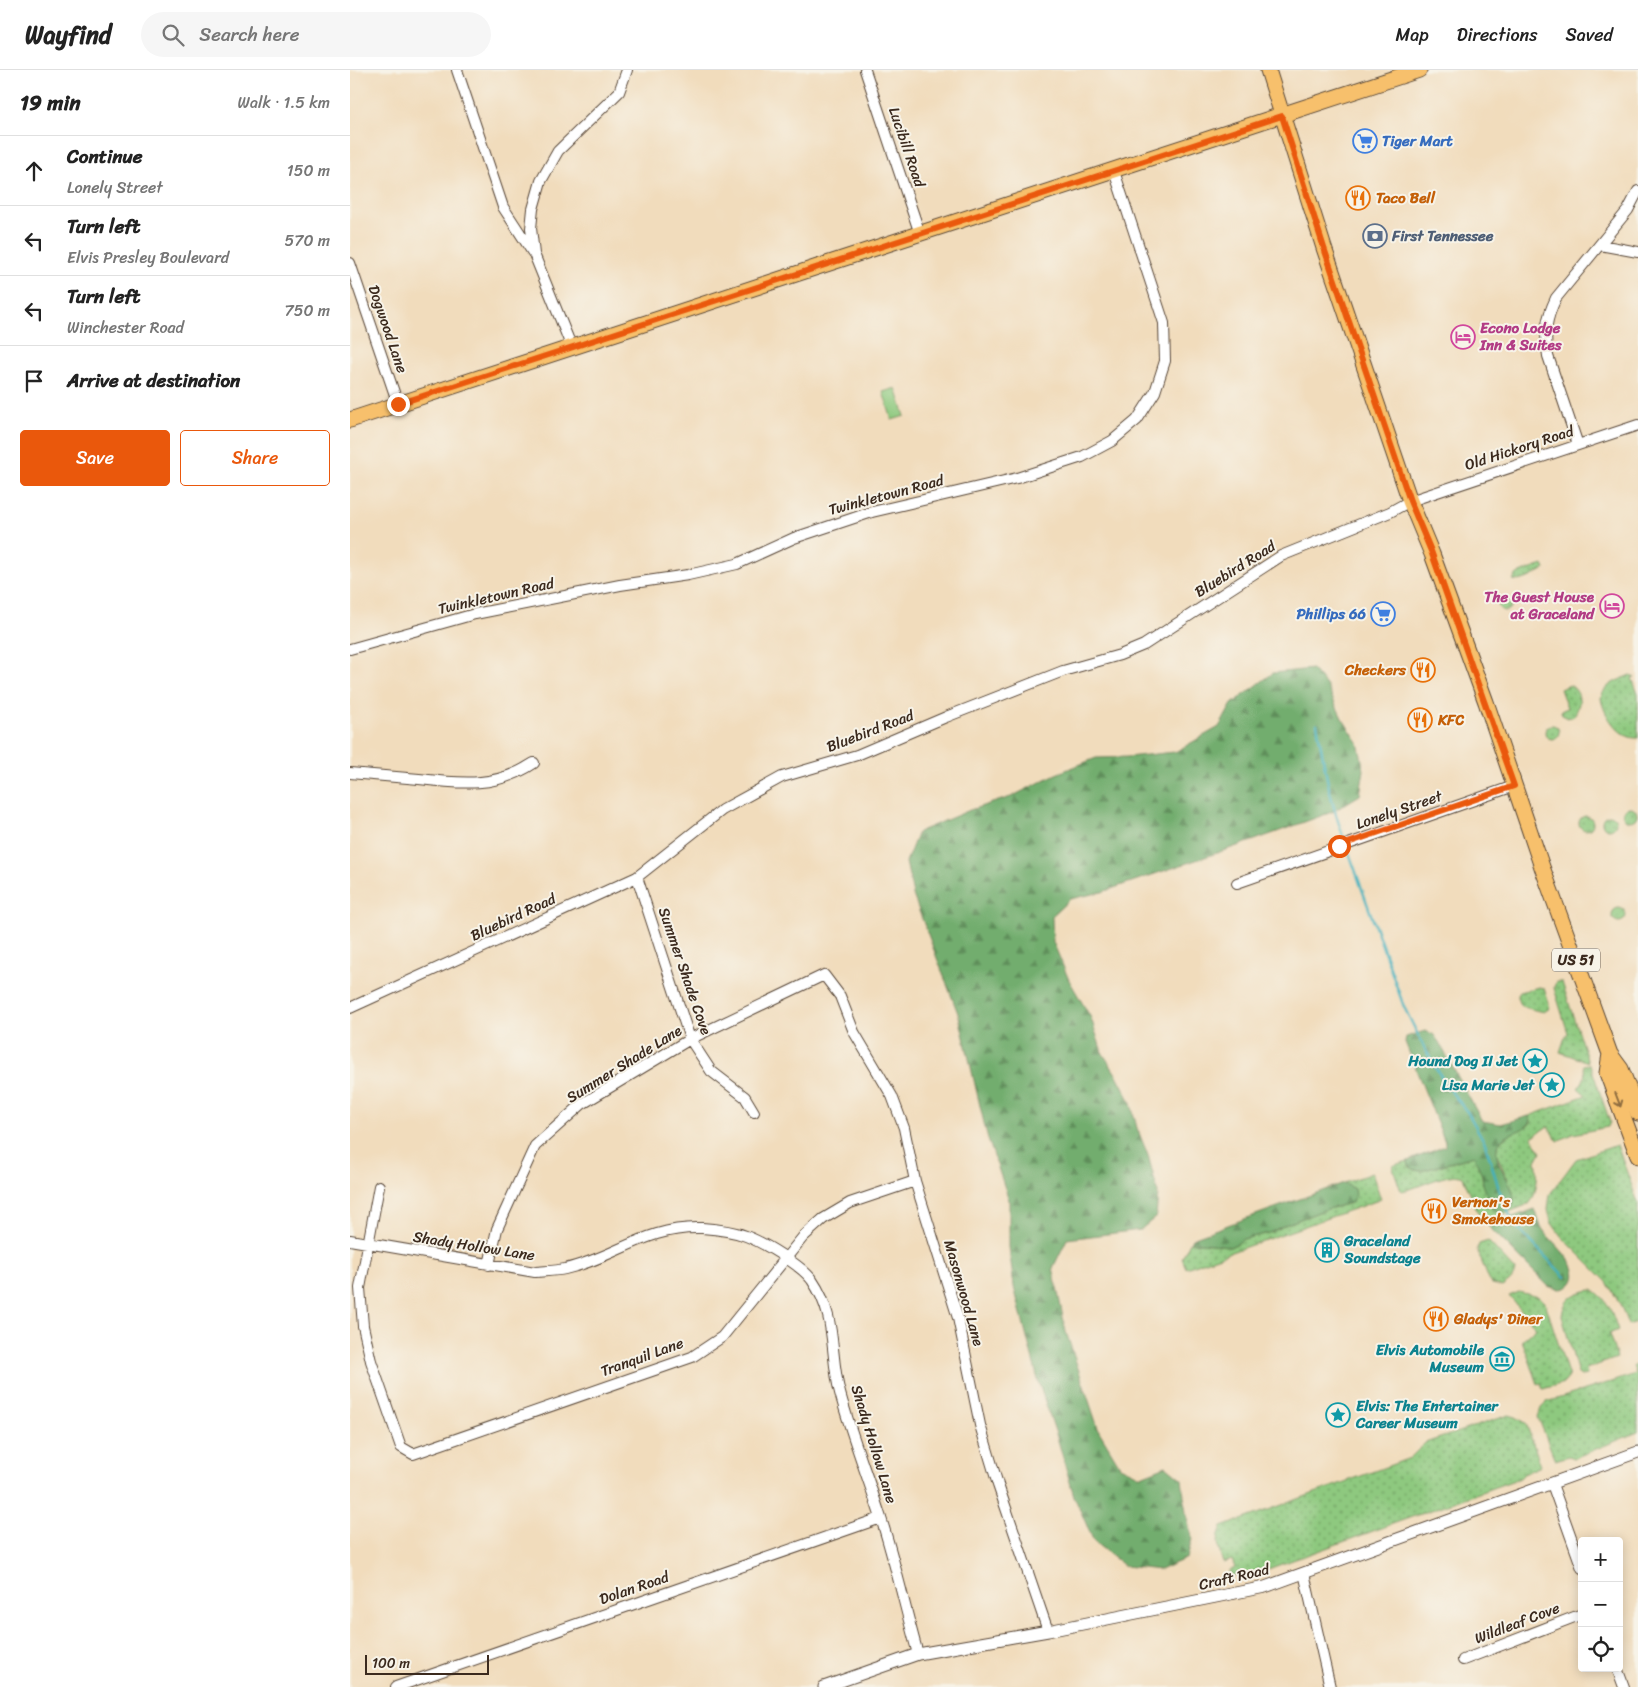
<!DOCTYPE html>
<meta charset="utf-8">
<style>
:root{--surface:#fff;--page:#f6f6f6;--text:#222;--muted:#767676;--line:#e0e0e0;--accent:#ea580c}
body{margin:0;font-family:Sriracha,sans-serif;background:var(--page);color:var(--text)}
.controls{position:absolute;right:15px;bottom:15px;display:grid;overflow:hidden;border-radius:5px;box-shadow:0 2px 12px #0003}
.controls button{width:45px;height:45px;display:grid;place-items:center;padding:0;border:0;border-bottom:1px solid var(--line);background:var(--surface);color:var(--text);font:25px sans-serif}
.scale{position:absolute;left:15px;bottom:12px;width:124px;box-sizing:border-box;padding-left:5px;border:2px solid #3b2a1e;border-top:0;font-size:14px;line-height:18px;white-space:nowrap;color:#3b2a1e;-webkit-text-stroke:4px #f7f3e8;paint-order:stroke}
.stop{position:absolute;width:15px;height:15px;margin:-11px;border:4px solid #ea580c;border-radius:50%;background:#fff}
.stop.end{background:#ea580c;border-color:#fff;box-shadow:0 1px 5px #0008}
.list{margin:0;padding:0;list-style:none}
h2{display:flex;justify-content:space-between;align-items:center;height:65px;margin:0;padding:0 20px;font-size:21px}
h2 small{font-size:16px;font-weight:400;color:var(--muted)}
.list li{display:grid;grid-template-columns:32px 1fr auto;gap:15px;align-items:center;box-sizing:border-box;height:70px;padding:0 20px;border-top:1px solid var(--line)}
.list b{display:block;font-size:19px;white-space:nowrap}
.list p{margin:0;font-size:16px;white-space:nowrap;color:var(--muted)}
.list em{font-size:16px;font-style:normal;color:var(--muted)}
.actions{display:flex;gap:10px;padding:15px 20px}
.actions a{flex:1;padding:11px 0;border:1px solid var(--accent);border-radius:5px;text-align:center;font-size:18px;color:var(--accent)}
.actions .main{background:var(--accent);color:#fff}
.icon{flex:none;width:28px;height:28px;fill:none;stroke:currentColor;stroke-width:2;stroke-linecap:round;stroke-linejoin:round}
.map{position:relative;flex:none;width:1288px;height:1617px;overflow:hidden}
header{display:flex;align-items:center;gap:30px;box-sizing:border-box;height:70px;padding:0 25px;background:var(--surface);border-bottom:1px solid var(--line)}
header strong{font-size:24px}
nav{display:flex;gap:28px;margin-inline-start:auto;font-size:18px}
.search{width:350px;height:45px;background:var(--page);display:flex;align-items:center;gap:12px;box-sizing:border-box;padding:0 18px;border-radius:28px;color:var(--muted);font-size:19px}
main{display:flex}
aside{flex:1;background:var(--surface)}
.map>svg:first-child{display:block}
.grass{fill:url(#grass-dots);stroke:#647a4e}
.forest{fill:url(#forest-firs);stroke:#566c46}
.garden{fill:#8ec97f;stroke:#647a4e}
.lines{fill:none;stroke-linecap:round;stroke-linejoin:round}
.stream{stroke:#42b1bd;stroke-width:2.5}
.minor-casing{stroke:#564536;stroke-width:12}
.tertiary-casing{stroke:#564536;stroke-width:13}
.primary-casing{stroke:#564536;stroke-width:17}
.minor{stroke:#fff;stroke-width:10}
.tertiary{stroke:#fff;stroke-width:11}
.primary{stroke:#f7c06c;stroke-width:15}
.oneway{stroke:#906e41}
.route{stroke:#ea580c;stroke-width:6}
.labels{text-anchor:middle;stroke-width:4;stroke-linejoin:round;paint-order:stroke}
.shield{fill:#f7f3e8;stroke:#73665b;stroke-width:1}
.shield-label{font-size:14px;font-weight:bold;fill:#3b2a1e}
.shop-label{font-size:15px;font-weight:bold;fill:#366cbe;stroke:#f7f3e8;text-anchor:start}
.street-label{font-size:15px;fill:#3b2a1e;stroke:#f7f3e8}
.food-label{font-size:15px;font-weight:bold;fill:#c56008;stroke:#f7f3e8;text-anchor:start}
.service-label{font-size:15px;font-weight:bold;fill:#4e5e75;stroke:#f7f3e8;text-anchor:start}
.hotel-label{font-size:15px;font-weight:bold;fill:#b23c85;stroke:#f7f3e8;text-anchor:start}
.culture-label{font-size:15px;font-weight:bold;fill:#0d838f;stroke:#f7f3e8;text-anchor:end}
</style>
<header>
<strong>Wayfind</strong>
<div class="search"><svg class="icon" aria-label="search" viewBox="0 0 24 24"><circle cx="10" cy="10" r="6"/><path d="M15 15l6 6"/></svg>Search here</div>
<nav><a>Map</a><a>Directions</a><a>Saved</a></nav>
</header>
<main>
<aside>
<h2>19 min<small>Walk · 1.5 km</small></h2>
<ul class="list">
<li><svg class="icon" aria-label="ahead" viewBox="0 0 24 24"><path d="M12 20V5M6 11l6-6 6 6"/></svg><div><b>Continue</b><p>Lonely Street</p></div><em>150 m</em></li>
<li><svg class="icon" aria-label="left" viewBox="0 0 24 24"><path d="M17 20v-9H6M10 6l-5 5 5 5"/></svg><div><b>Turn left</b><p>Elvis Presley Boulevard</p></div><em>570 m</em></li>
<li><svg class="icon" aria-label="left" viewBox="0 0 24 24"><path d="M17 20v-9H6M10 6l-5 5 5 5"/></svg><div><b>Turn left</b><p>Winchester Road</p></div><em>750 m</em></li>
<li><svg class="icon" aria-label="arrive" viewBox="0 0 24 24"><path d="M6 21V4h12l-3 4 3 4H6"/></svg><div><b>Arrive at destination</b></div></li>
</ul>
<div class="actions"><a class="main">Save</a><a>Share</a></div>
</aside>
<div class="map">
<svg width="1288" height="1617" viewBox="0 0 1288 1617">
<defs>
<pattern id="grass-dots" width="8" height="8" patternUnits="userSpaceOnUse" patternTransform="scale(1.25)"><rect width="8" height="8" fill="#8ec97f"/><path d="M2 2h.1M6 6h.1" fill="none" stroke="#75a367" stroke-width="1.8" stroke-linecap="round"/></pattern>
<pattern id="forest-firs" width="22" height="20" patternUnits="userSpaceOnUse" patternTransform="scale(1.25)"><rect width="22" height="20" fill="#72ad6e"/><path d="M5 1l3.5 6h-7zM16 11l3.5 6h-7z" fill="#5f8d5a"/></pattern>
</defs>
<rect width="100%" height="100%" fill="#f7f3e8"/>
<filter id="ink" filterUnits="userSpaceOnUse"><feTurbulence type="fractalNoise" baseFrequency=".02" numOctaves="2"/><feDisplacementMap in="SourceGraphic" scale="10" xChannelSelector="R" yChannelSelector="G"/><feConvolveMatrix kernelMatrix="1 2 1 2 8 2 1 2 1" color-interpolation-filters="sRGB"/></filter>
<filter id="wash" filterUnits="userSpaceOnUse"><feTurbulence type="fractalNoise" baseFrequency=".0096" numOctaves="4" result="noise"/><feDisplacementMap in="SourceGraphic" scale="20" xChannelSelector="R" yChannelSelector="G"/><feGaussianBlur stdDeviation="1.12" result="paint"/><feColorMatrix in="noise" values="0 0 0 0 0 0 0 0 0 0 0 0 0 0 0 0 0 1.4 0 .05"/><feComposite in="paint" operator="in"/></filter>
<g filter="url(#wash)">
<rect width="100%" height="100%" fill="#f1dcbc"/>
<!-- grass -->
<path class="grass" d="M 1193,495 L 1195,499 C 1187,503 1172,514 1163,510 L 1167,504 Z
M1148 534a7 7 0 1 1 14 0a7 7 0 1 1-14 0Z
M 1281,605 L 1285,607 L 1282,608 L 1288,624 L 1288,668 C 1270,670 1253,644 1251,628 C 1254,614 1269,610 1281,605 Z
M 1220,615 C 1232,623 1231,635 1224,646 L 1218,648 L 1212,645 L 1211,641 L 1217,638 L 1210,619 Z
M1195 662a7 7 0 1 1 14 0a7 7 0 1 1-14 0Z
M1273 744a7 7 0 1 1 14 0a7 7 0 1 1-14 0Z
M1252 752a7 7 0 1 1 14 0a7 7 0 1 1-14 0Z
M1229 753a7 7 0 1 1 14 0a7 7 0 1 1-14 0Z
M1262 845a7 7 0 1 1 14 0a7 7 0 1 1-14 0Z
M 1207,912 L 1212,912 L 1238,992 L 1210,982 L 1215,967 L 1218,963 L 1204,918 L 1205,914 Z
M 1189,917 L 1194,918 L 1200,938 L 1194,942 C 1183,939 1167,939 1167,925 L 1169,922 Z
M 1240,994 L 1260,1052 L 1258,1057 L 1223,1064 L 1208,1071 L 1198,1056 L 1182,1067 L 1191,1082 L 1186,1091 C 1189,1102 1187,1126 1179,1134 L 1136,1151 L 1131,1150 L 1113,1107 C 1098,1100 1069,1119 1051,1121 L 1043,1098 L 1044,1095 L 1058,1091 L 1059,1096 L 1065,1100 L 1071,1101 L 1124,1086 L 1132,1105 L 1133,1114 L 1163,1122 L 1146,1082 L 1149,1072 L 1158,1065 L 1179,1055 L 1181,1051 L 1179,1046 L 1236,1025 L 1228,1018 C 1235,1010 1236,1005 1233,995 Z
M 1267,1075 L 1288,1133 L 1288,1251 L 1278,1255 L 1271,1236 L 1257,1212 L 1211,1166 L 1201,1152 L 1198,1139 L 1200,1124 L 1226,1089 Z
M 1022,1103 L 1031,1129 L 1029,1130 L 836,1198 L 832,1188 L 840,1172 L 872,1175 L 880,1177 L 888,1173 L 893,1169 L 919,1163 L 937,1154 L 974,1140 L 1001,1133 L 1004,1119 L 994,1113 Z
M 1138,1171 L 1165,1200 C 1164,1209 1159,1212 1152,1217 L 1142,1214 L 1139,1210 L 1127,1180 L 1129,1174 Z
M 1242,1220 C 1257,1226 1263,1245 1268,1260 L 1259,1264 L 1267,1288 L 1236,1299 L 1237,1305 L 1231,1306 L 1228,1304 L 1212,1246 C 1214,1228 1225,1222 1242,1220 Z
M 1169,1222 L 1189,1227 L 1195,1232 L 1219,1307 L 1214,1313 L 1193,1319 L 1191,1313 L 1188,1314 L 1172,1270 L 1186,1258 L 1159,1226 Z
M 1288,1294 L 1288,1362 L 1224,1388 L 1219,1386 L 1205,1390 L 1188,1347 L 1191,1338 L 1197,1332 L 1286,1304 L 1283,1296 Z
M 1159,1345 L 1166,1347 L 1176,1353 L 1191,1396 L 1175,1403 L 1170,1408 L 918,1499 L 881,1506 L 879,1501 L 885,1498 L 882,1490 L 873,1493 C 869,1480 865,1470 872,1457 L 1060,1388 L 1075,1373 Z"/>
<!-- forest -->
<path class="forest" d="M 962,599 L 976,615 L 992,648 L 1008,672 L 1014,700 L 1010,725 L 982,742 L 905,770 L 752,822 L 720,829 L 702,846 L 703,872 L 719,910 L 741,948 L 752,982 L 768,1007 L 780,1030 L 787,1058 L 798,1085 L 808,1123 L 806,1147 L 790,1160 L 717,1169 L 703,1198 L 716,1262 L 749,1361 L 770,1396 L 791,1406 L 816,1396 L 832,1409 L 836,1443 L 842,1469 L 837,1488 L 810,1500 L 775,1496 L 744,1472 L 724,1426 L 707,1367 L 689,1314 L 664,1217 L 659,1177 L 659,1130 L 637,1066 L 609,946 L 563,825 L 556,792 L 568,762 L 620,740 L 661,727 L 706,704 L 746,688 L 777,687 L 825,682 L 869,657 L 882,634 L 923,603 Z
M 1075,961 L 1083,964 L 1089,972 L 1132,1051 L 1151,1054 L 1179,1046 L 1181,1051 C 1175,1063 1156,1061 1149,1073 C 1139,1090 1164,1112 1164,1129 C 1164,1132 1163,1134 1163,1137 C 1155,1141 1150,1143 1142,1139 L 1133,1114 L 1132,1105 L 1124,1086 L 1071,1101 L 1065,1100 L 1059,1096 L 1058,1091 L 1095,1076 L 1095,1072 L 1055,972 L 1056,967 Z
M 994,1113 L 1004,1119 L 1005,1126 L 1001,1133 L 974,1140 L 937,1154 L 919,1163 L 893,1169 L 888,1173 L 880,1177 L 872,1175 L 840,1172 L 842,1168 Z
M 1185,1139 C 1188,1146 1189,1155 1194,1161 C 1203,1174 1237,1199 1220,1215 C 1214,1221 1206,1219 1198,1216 L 1138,1156 Z"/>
<!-- garden -->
<path class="garden" d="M 546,318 L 555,346 L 542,350 L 533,322 Z"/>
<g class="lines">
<!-- stream -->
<path class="stream" d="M 967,654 C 974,694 980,733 995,771
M 997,777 L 1054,937 L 1075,979 L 1096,1015 L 1118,1043 L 1135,1073 L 1149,1119 L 1163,1153 L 1215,1207"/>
</g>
</g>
<g filter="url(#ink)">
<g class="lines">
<!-- minor casing -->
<g class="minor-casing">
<path id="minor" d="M 107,0 L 153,137 L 183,183
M 515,0 L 570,164
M 1250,175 L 1288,182
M 0,193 L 48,334
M 222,278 L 184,184 L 181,158 L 183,139 L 191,111 L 208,81 L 269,22 L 277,0
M 1228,375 L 1198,286 C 1194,262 1196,249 1206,228 L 1278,140 L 1288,121
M 0,579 L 125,544 L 270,515 L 338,505 L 387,494 L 444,468 L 522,442 L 667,408 L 732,387 L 762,371 L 787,350 L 805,322 L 815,291 L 814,253 L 764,101
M 0,703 C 23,705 46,707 69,709 C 111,714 147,718 184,693
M 287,807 L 340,969 L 361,1001 L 395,1027 L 404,1042
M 887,813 L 1164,716
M 0,938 L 287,807 L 372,740 L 432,707 L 507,685 L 596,647 L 713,601 L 770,585 L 794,575 L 931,486 L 1040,442 L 1060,431 L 1288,355
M 29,1116 L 10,1218 L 13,1256 L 21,1291 L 51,1377 L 63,1384 L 342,1287 L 372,1267 L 453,1167 L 473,1149 L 500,1133 L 565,1111
M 0,1170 L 185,1202 C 195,1201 206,1201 215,1199 C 265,1188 296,1156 352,1158 C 366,1159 383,1161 396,1166 C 414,1173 451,1195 462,1210 C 488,1248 479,1283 490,1323 C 501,1364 517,1405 530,1445 C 545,1491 555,1538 568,1584
M 139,1195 L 147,1159 L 185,1076 L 232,1034 L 340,969 L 474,905 L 490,926 L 504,962 L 542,1026 L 554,1058 L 565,1111 L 608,1248 L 630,1355 L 648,1415 L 698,1561
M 1202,1414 L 1232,1498
M 954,1503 L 980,1617
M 1113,1590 L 1232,1544
M 1267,1598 L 1274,1617
M 46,1617 L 531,1448"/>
</g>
<!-- tertiary casing -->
<g class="tertiary-casing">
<path id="tertiary" d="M 474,1617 L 568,1584 L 698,1561 L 915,1517 L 1288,1382"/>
</g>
<!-- primary casing -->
<g class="primary-casing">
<path id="primary" d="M 918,0 L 974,178 L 1060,431 L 1082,484 L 1136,632 L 1192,797 L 1260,984 L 1271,999 L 1288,1043
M 0,350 L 1069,0
M 1260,984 L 1257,1003 L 1288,1086"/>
</g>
<!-- minor -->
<use href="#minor" class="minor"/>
<!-- tertiary -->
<use href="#tertiary" class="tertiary"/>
<!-- primary -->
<use href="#primary" class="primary"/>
</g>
<!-- one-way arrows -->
<defs><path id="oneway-shaft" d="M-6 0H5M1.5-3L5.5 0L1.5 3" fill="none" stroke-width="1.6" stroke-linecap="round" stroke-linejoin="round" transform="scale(1.25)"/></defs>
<use class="oneway" href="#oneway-shaft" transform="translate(1268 1030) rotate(69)"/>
</g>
<g class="lines" filter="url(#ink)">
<!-- route -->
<path class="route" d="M 48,334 L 932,46 L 974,178 L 1060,431 L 1081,481 L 1104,546 L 1164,716 L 989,776"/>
</g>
<!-- icons -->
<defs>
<g id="supermarket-ring" transform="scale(1.25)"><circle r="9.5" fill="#f7f3e8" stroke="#3f7fe0" stroke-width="1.5"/><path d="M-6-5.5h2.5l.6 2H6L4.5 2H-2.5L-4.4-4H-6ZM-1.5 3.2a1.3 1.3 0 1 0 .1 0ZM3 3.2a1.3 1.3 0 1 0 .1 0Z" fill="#3f7fe0"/></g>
<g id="restaurant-ring" transform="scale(1.25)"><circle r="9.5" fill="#f7f3e8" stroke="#e8710a" stroke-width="1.5"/><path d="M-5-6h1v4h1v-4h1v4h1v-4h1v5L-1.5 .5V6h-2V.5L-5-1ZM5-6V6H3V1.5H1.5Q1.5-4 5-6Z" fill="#e8710a"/></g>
<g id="bank-ring" transform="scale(1.25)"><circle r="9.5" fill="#f7f3e8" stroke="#5c6f8a" stroke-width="1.5"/><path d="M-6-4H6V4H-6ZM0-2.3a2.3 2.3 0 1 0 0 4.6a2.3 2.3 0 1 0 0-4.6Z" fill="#5c6f8a"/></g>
<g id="hotel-ring" transform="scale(1.25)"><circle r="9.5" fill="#f7f3e8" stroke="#d1479c" stroke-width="1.5"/><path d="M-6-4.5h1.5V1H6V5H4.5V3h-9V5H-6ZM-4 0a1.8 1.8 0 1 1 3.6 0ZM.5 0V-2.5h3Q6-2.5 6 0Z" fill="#d1479c"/></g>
<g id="sight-ring" transform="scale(1.25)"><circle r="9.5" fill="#f7f3e8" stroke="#0f9aa8" stroke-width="1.5"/><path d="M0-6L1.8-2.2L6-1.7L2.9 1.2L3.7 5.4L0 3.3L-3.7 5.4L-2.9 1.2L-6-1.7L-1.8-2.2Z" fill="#0f9aa8"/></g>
<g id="building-ring" transform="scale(1.25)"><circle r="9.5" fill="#f7f3e8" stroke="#0f9aa8" stroke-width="1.5"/><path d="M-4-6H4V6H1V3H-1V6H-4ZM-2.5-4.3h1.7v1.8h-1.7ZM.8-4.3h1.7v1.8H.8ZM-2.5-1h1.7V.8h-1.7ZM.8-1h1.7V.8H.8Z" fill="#0f9aa8"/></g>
<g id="museum-ring" transform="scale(1.25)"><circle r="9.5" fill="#f7f3e8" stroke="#0f9aa8" stroke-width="1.5"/><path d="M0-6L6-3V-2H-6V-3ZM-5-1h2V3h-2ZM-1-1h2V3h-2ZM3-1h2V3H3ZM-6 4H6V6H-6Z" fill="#0f9aa8"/></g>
</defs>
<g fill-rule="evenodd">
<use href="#supermarket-ring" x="1015" y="71"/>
<use href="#restaurant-ring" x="1008" y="128"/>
<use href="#bank-ring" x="1025" y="166"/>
<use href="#hotel-ring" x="1113" y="267"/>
<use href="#hotel-ring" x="1262" y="536"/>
<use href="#supermarket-ring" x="1033" y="544"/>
<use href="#restaurant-ring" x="1073" y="600"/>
<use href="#restaurant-ring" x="1070" y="650"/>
<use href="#sight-ring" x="1185" y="991"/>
<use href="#sight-ring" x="1202" y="1015"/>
<use href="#restaurant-ring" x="1084" y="1141"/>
<use href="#building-ring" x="977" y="1180"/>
<use href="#restaurant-ring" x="1086" y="1249"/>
<use href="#museum-ring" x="1152" y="1289"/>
<use href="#sight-ring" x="988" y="1345"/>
</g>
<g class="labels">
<!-- shield labels -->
<rect class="shield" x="1202" y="878.5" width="48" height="23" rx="4"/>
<g class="shield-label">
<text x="1226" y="895">US 51</text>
</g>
<!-- shop labels -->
<g class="shop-label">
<text x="1032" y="76">Tiger Mart</text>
<text x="1016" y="549" text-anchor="end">Phillips 66</text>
</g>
<!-- street labels -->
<g class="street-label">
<text transform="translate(557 77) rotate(71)" y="5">Lucibill Road</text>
<text transform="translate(38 259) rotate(71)" y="5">Dogwood Lane</text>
<text transform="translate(1169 378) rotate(-18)" y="5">Old Hickory Road</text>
<text transform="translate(536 425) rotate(-15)" y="5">Twinkletown Road</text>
<text transform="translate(885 499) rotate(-32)" y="5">Bluebird Road</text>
<text transform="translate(146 526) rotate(-13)" y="5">Twinkletown Road</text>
<text transform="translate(520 661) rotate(-21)" y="5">Bluebird Road</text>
<text transform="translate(1049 740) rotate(-19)" y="5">Lonely Street</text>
<text transform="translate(163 847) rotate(-25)" y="5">Bluebird Road</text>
<text transform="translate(335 901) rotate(71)" y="5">Summer Shade Cove</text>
<text transform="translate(274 994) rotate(-32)" y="5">Summer Shade Lane</text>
<text transform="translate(124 1176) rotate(9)" y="5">Shady Hollow Lane</text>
<text transform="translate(614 1223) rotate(74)" y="5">Masonwood Lane</text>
<text transform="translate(292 1287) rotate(-20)" y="5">Tranquil Lane</text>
<text transform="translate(524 1374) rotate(73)" y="5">Shady Hollow Lane</text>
<text transform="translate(884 1507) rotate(-13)" y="5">Craft Road</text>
<text transform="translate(284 1518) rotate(-19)" y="5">Dolan Road</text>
<text transform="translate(1167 1553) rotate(-21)" y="5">Wildleaf Cove</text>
</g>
<!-- food labels -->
<g class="food-label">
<text x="1026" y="133">Taco Bell</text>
<text x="1056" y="605" text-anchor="end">Checkers</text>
<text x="1088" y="655">KFC</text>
<text x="1102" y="1137">Vernon's<tspan x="1102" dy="17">Smokehouse</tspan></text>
<text x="1104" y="1254">Gladys' Diner</text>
</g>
<!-- service labels -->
<g class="service-label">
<text x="1042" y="171">First Tennessee</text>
</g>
<!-- hotel labels -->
<g class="hotel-label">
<text x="1130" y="263">Econo Lodge<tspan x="1130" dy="17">Inn &amp; Suites</tspan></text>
<text x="1244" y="532" text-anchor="end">The Guest House<tspan x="1244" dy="17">at Graceland</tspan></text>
</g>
<!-- culture labels -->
<g class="culture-label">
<text x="1168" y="996">Hound Dog II Jet</text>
<text x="1184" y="1020">Lisa Marie Jet</text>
<text x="994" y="1176" text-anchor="start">Graceland<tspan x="994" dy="17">Soundstage</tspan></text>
<text x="1134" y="1285">Elvis Automobile<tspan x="1134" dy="17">Museum</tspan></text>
<text x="1006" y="1341" text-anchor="start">Elvis: The Entertainer<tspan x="1006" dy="17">Career Museum</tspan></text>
</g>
</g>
</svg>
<div class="controls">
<button>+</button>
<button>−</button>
<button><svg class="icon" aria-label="locate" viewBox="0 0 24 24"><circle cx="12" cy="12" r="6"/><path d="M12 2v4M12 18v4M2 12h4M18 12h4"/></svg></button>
</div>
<div class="scale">100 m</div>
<div class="stop" style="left:989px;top:776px"></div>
<div class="stop end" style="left:48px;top:334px"></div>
</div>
</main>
